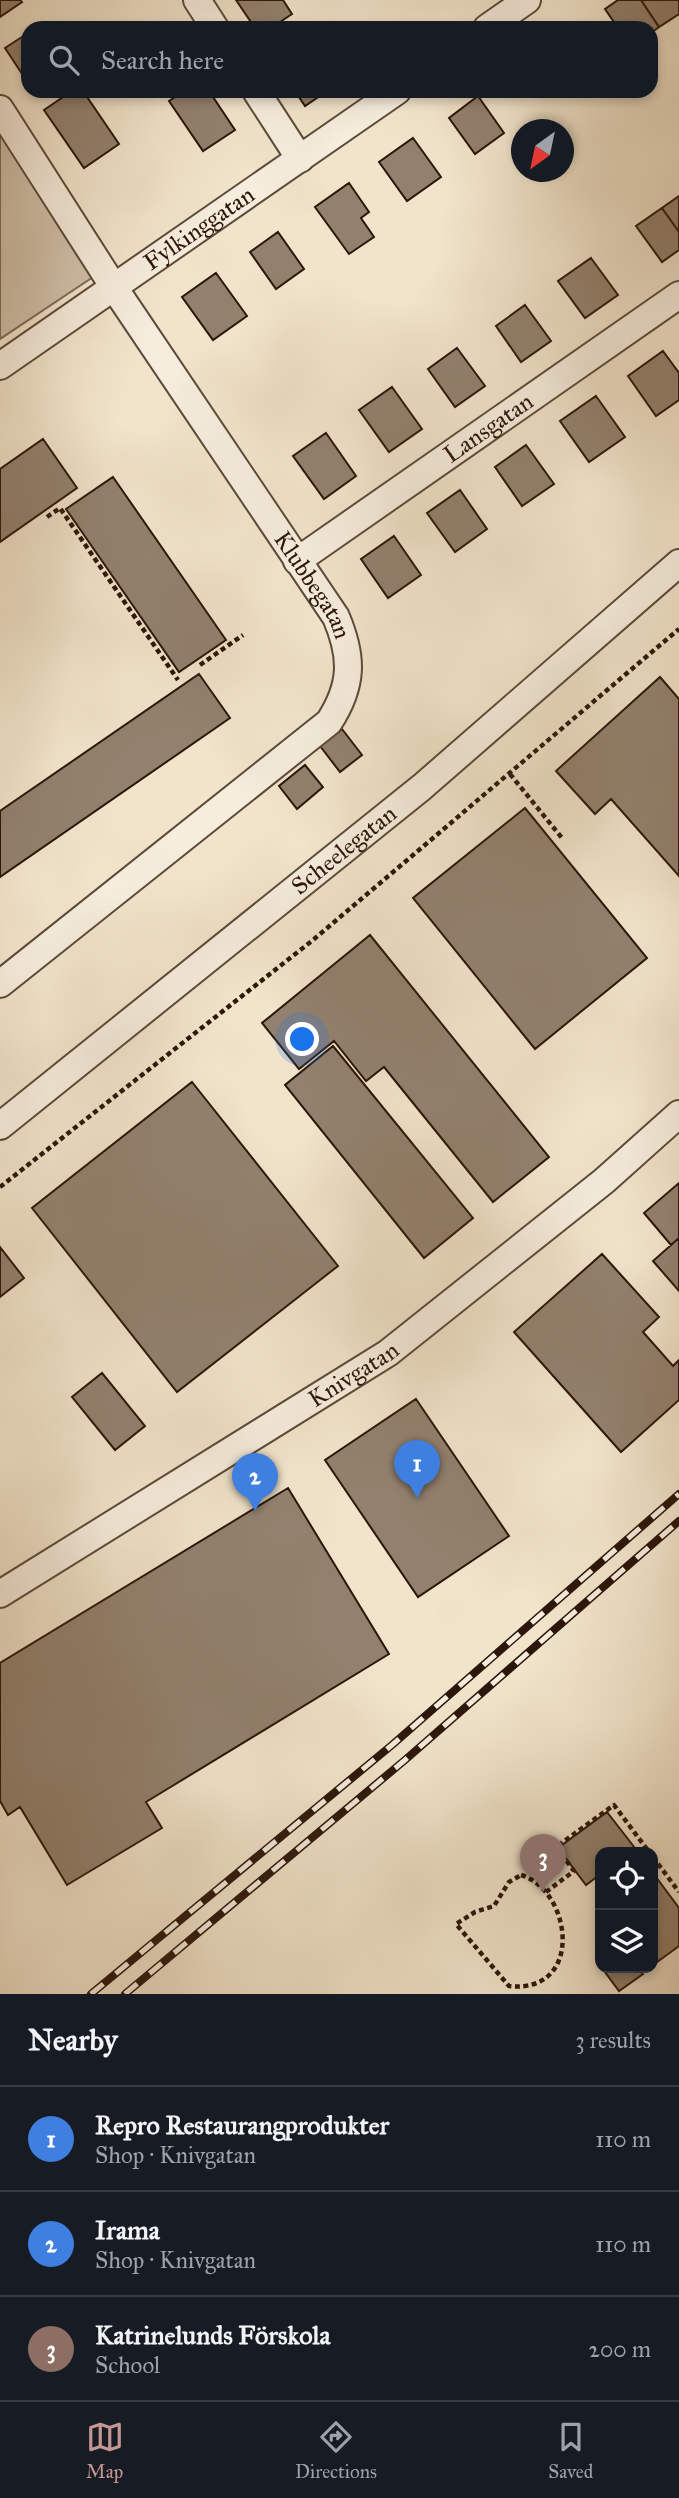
<!DOCTYPE html>
<meta charset="utf-8">
<style>
:root{--surface:#171b24;--page:#20242c;--text:#f1f3f6;--muted:#9ea1a6;--line:#363941;--accent:#c59692}
body{margin:0;font-family:"IM FELL Great Primer",serif;background:var(--page);color:var(--text)}
.controls{position:absolute;right:21px;bottom:21px;display:grid;overflow:hidden;border-radius:14px;box-shadow:0 4px 10px #0003}
.controls button{width:63px;height:63px;display:grid;place-items:center;padding:0;border:0;border-bottom:2px solid var(--line);background:var(--surface);color:var(--text);font:35px sans-serif}
.compass{position:absolute;left:511px;top:119px;width:63px;height:63px;border-radius:50%;background:var(--surface);box-shadow:0 4px 10px #0003;rotate:213deg}
.you{position:absolute;left:303px;top:1040px;width:24px;height:24px;margin:-18px;border:5px solid #fff;border-radius:50%;background:#1a73e8;box-shadow:0 0 0 10px #1a73e833}
.badge{display:grid;place-items:center;width:46px;height:46px;border-radius:50%;background:var(--accent);color:#fff;font-size:23px;font-weight:700}
.pin{position:absolute;translate:-50% -58px;filter:drop-shadow(0 2px 4px #0008)}
.pin::after{content:'';position:absolute;top:37px;width:24px;height:21px;background:inherit;clip-path:polygon(0 0,100% 0,50% 100%)}
.list{margin:0;padding:0;list-style:none}
h2{display:flex;justify-content:space-between;align-items:center;height:91px;margin:0;padding:0 28px;font-size:30px}
h2 small{font-size:23px;font-weight:400;color:var(--muted)}
.list li{display:grid;grid-template-columns:46px 1fr auto;gap:21px;align-items:center;box-sizing:border-box;height:105px;padding:0 28px;border-top:2px solid var(--line)}
.list b{display:block;font-size:26px;white-space:nowrap}
.list p{margin:0;font-size:23px;white-space:nowrap;color:var(--muted)}
.list em{font-size:23px;font-style:normal;color:var(--muted)}
.icon{flex:none;width:38px;height:38px;fill:none;stroke:currentColor;stroke-width:2;stroke-linecap:round;stroke-linejoin:round}
.map{position:relative;flex:none;width:679px;height:1994px;overflow:hidden}
.search{position:absolute;background:var(--surface);box-shadow:0 4px 10px #0003;left:21px;right:21px;top:21px;height:77px;display:flex;align-items:center;gap:18px;box-sizing:border-box;padding:0 24px;border-radius:21px;color:var(--muted);font-size:26px}
.sheet{height:406px;background:var(--surface)}
nav{display:flex;justify-content:space-around;align-items:center;box-sizing:border-box;height:98px;border-top:2px solid var(--line);background:var(--surface);font-size:19px;color:var(--muted)}
nav a{display:grid;justify-items:center;gap:4px}
nav .on{color:var(--accent)}
.map>svg:first-child{display:block}
.green{fill:#d0c1aa;stroke:#7e6c5a;stroke-width:2}
.building{fill:#92816e;stroke:#2c160a;stroke-width:2}
.lines{fill:none;stroke-linecap:round;stroke-linejoin:round}
.minor-casing{stroke:#5d4a3a;stroke-width:30}
.path{stroke:#2c160a;stroke-width:4.5;stroke-dasharray:5 3.5;stroke-linecap:butt}
.minor{stroke:#f6eddd;stroke-width:26}
.rail-casing{stroke:#2c160a;stroke-width:8}
.rail{stroke:#f6eddd;stroke-width:5;stroke-dasharray:16;stroke-linecap:butt}
.labels{text-anchor:middle;stroke-width:5;stroke-linejoin:round;paint-order:stroke}
.street-label{font-size:24px;fill:#2c160a;stroke:#f6eddd}
</style>
<div class="map">
<svg width="679" height="1994" viewBox="0 0 679 1994">
<rect width="100%" height="100%" fill="#f1e4cb"/>
<filter id="stains"><feTurbulence type="fractalNoise" baseFrequency=".00286" numOctaves="4"/><feColorMatrix values="0 0 0 0 .2 0 0 0 0 .09 0 0 0 0 .02 0 0 0 .5 -.17"/></filter>
<radialGradient id="worn" r=".72"><stop offset=".6" stop-color="#630" stop-opacity="0"/><stop offset="1" stop-color="#630" stop-opacity=".3"/></radialGradient>
<!-- green -->
<path class="green" d="M 0,127 L 93,277 L 0,339 Z"/>
<!-- building -->
<path class="building" d="M 0,0 L 20,0 L 22,2 L 0,17 Z
M 236,0 L 283,0 L 292,14 L 271,28 L 255,28 Z
M 618,0 L 641,0 L 659,27 L 651,33 L 651,28 L 618,28 L 605,9 Z
M 641,0 L 679,0 L 679,14 L 659,27 Z
M 28,33 L 28,83 L 5,48 Z
M 72,91 L 83,91 L 119,144 L 84,168 L 44,110 Z
M 184,91 L 209,91 L 235,130 L 203,151 L 169,101 Z
M 295,91 L 327,91 L 305,106 Z
M 478,96 L 504,133 L 475,154 L 449,118 Z
M 413,138 L 441,177 L 407,201 L 379,162 Z
M 349,183 L 369,212 L 361,218 L 374,237 L 349,254 L 315,207 Z
M 679,196 L 679,232 L 662,208 Z
M 662,208 L 679,232 L 679,250 L 662,262 L 636,226 Z
M 278,232 L 304,269 L 276,289 L 250,252 Z
M 591,258 L 618,295 L 585,318 L 558,281 Z
M 216,273 L 247,316 L 213,340 L 182,297 Z
M 525,305 L 551,341 L 521,362 L 496,326 Z
M 457,348 L 485,386 L 455,407 L 428,369 Z
M 663,351 L 679,373 L 679,400 L 656,416 L 628,376 Z
M 392,387 L 422,429 L 389,452 L 359,410 Z
M 596,396 L 625,437 L 589,462 L 560,421 Z
M 326,433 L 356,476 L 324,499 L 293,456 Z
M 43,439 L 77,488 L 0,542 L 0,469 Z
M 526,445 L 554,484 L 522,506 L 495,467 Z
M 113,477 L 226,640 L 179,672 L 66,509 Z
M 460,490 L 487,529 L 455,552 L 427,513 Z
M 394,536 L 421,575 L 388,598 L 361,559 Z
M 199,674 L 230,718 L 0,877 L 0,811 Z
M 660,677 L 679,699 L 679,876 L 611,799 L 595,814 L 556,771 Z
M 342,729 L 362,755 L 340,772 L 320,746 Z
M 305,765 L 323,787 L 297,809 L 279,786 Z
M 525,808 L 647,958 L 535,1049 L 413,898 Z
M 370,935 L 549,1157 L 493,1202 L 384,1067 L 366,1081 L 334,1041 L 299,1069 L 262,1023 Z
M 333,1046 L 473,1218 L 424,1258 L 285,1085 Z
M 192,1082 L 338,1266 L 177,1392 L 32,1208 Z
M 679,1183 L 679,1238 L 671,1245 L 644,1213 Z
M 679,1238 L 679,1291 L 653,1261 Z
M 0,1247 L 24,1278 L 0,1297 Z
M 602,1254 L 659,1317 L 643,1332 L 673,1366 L 679,1360 L 679,1400 L 621,1452 L 514,1332 Z
M 102,1373 L 145,1426 L 115,1450 L 72,1397 Z
M 416,1399 L 509,1536 L 418,1597 L 325,1460 Z
M 288,1488 L 389,1654 L 146,1802 L 162,1828 L 67,1885 L 20,1807 L 8,1815 L 0,1801 L 0,1663 Z
M 607,1812 L 638,1852 L 600,1852 L 600,1878 L 598,1876 L 586,1885 L 558,1848 Z
M 653,1873 L 679,1908 L 679,1946 L 653,1965 Z
M 602,1968 L 638,1968 L 643,1974 L 619,1991 Z"/>
<g class="lines">
<!-- minor casing -->
<g class="minor-casing">
<g id="minor">
<path d="M 197,0 L 215,28"/>
<path d="M 487,28 L 527,0"/>
<path d="M 256,91 L 300,159"/>
<path id="s1" d="M 0,109 L 115,289 L 336,617 C 353,657 353,685 329,722 L 0,984"/>
<path id="s2" d="M 0,366 L 397,91"/>
<path id="s3" d="M 297,561 L 679,295"/>
<path id="s4" d="M 0,1126 L 422,787 L 679,563"/>
<path id="s5" d="M 0,1594 L 388,1353 L 604,1181 L 679,1114"/>
</g>
</g>
<!-- path -->
<path class="path" d="M 47,517 L 60,508 L 178,680
M 200,665 L 243,635
M 510,774 L 562,838
M 0,1187 L 313,940 L 679,629
M 653,1857 L 679,1892
M 521,1875 C 572,1890 585,1994 509,1986 L 456,1924 L 475,1912 L 494,1906 L 509,1882 Z
M 546,1892 L 574,1871 L 556,1847 L 614,1805 L 649,1852"/>
<!-- minor -->
<use href="#minor" class="minor"/>
<!-- rail casing -->
<g class="rail-casing">
<path id="rail" d="M 91,1994 L 392,1745 L 679,1494
M 125,1994 L 405,1760 L 679,1521"/>
</g>
<!-- rail -->
<use href="#rail" class="rail"/>
</g>
<g class="labels">
<!-- street labels -->
<g class="street-label">
<text dy="8" stroke="none"><textPath href="#s2" startOffset="242">Fylkinggatan</textPath></text>
<text dy="8" stroke="none"><textPath href="#s3" startOffset="233">Lansgatan</textPath></text>
<text dy="8" stroke="none"><textPath href="#s1" startOffset="570">Klubbegatan</textPath></text>
<text dy="8" stroke="none"><textPath href="#s4" startOffset="441">Scheelegatan</textPath></text>
<text dy="8" stroke="none"><textPath href="#s5" startOffset="416">Knivgatan</textPath></text>
</g>
</g>
<rect width="100%" height="100%" filter="url(#stains)"/>
<rect width="100%" height="100%" fill="url(#worn)"/>
</svg>
<div class="controls">
<button><svg class="icon" aria-label="locate" viewBox="0 0 24 24"><circle cx="12" cy="12" r="6"/><path d="M12 2v4M12 18v4M2 12h4M18 12h4"/></svg></button>
<button><svg class="icon" aria-label="layers" viewBox="0 0 24 24"><path d="M12 4l9 5-9 5-9-5zM3 14l9 5 9-5"/></svg></button>
</div>
<svg class="compass" viewBox="-18 -18 36 36"><path d="M0-13l5 13h-10z" fill="#e53935"/><path d="M0 13l5-13h-10z" fill="#9ea1a6"/></svg>
<div class="you"></div>
<div class="pin badge" style="left:417px;top:1498px;background:#3f7fe0">1</div>
<div class="pin badge" style="left:255px;top:1511px;background:#3f7fe0">2</div>
<div class="pin badge" style="left:543px;top:1892px;background:#8d6e63">3</div>
<div class="search"><svg class="icon" aria-label="search" viewBox="0 0 24 24"><circle cx="10" cy="10" r="6"/><path d="M15 15l6 6"/></svg>Search here</div>
</div>
<section class="sheet">
<h2>Nearby<small>3 results</small></h2>
<ul class="list">
<li><span class="badge" style="background:#3f7fe0">1</span><div><b>Repro Restaurangprodukter</b><p>Shop · Knivgatan</p></div><em>110 m</em></li>
<li><span class="badge" style="background:#3f7fe0">2</span><div><b>Irama</b><p>Shop · Knivgatan</p></div><em>110 m</em></li>
<li><span class="badge" style="background:#8d6e63">3</span><div><b>Katrinelunds Förskola</b><p>School</p></div><em>200 m</em></li>
</ul>
</section>
<nav>
<a class="on"><svg class="icon" aria-label="map" viewBox="0 0 24 24"><path d="M3 6l6-2 6 2 6-2v14l-6 2-6-2-6 2zM9 4v14M15 6v14"/></svg>Map</a>
<a><svg class="icon" aria-label="directions" viewBox="0 0 24 24"><path d="M12 3l9 9-9 9-9-9zM9 14v-3h6M13 9l2 2-2 2"/></svg>Directions</a>
<a><svg class="icon" aria-label="saved" viewBox="0 0 24 24"><path d="M7 4h10v16l-5-4-5 4z"/></svg>Saved</a>
</nav>
